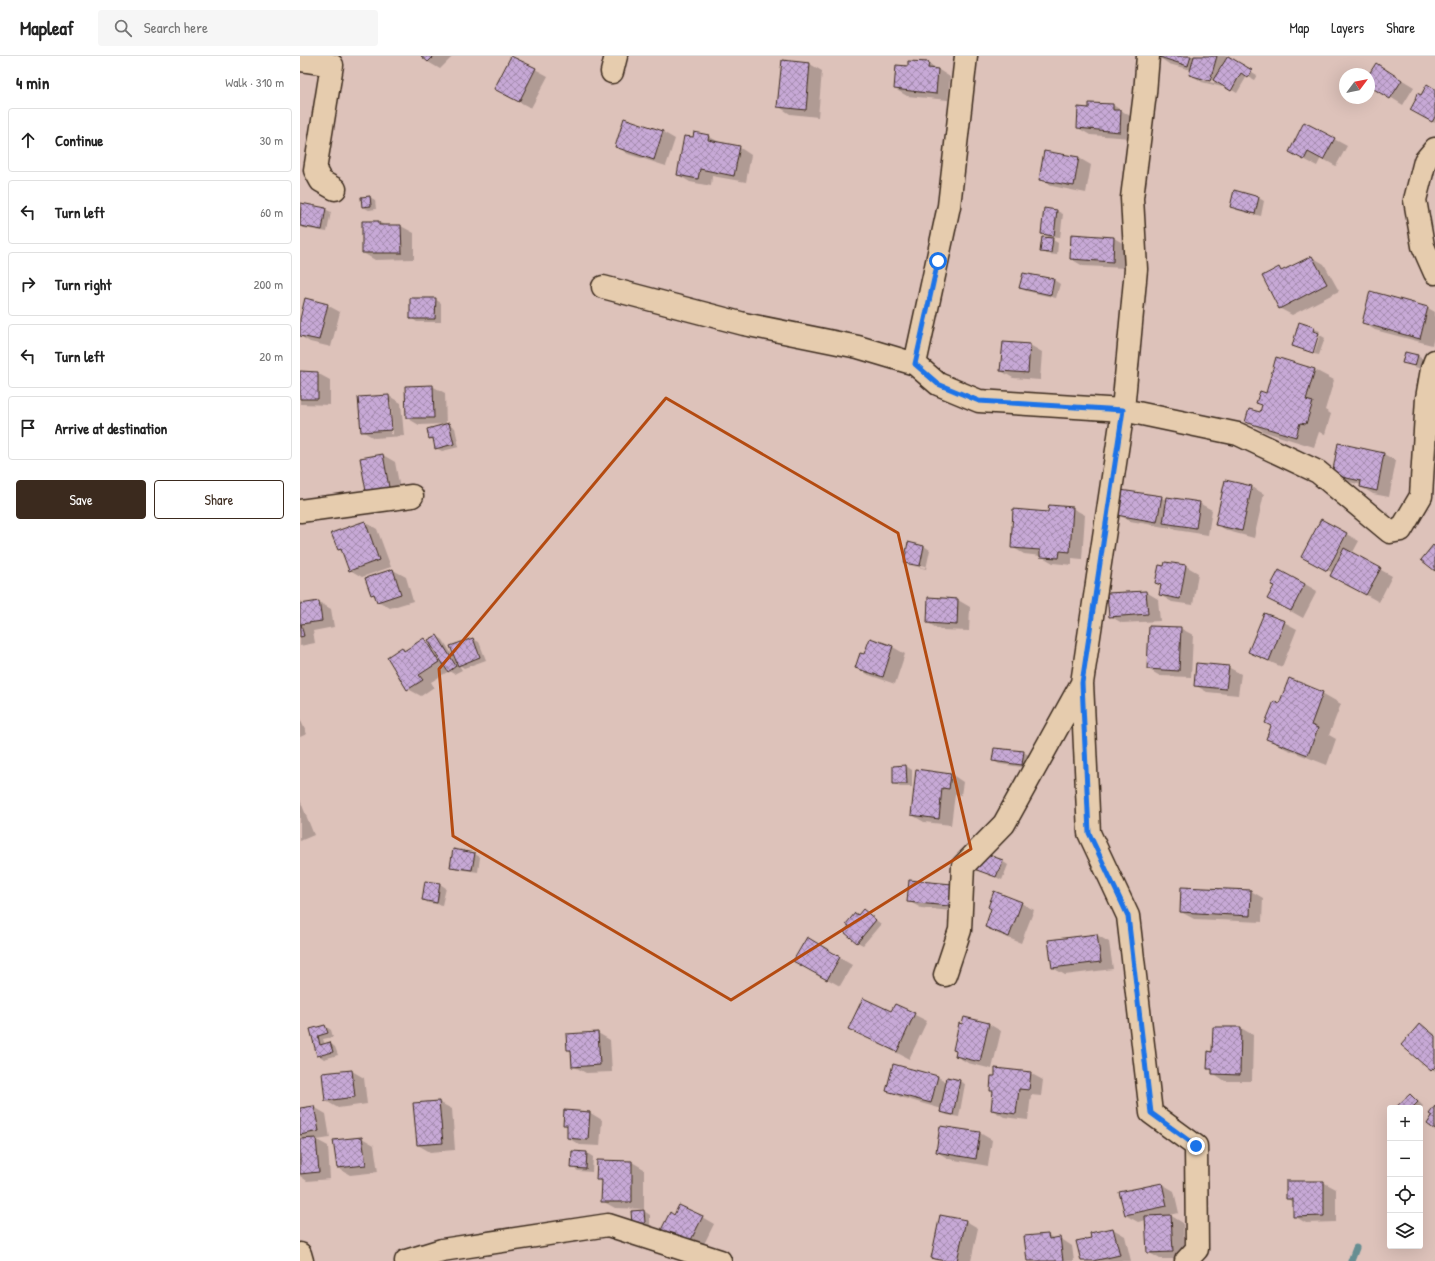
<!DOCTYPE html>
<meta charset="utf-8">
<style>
:root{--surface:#fff;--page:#f6f6f6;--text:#222;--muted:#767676;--line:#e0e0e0;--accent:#3b2a1e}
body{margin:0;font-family:"Patrick Hand",sans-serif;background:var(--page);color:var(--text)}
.controls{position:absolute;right:12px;bottom:12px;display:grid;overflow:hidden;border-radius:4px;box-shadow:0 4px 16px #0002}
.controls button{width:36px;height:36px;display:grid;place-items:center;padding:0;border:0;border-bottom:1px solid var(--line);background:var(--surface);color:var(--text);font:20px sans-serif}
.compass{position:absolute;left:1039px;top:12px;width:36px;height:36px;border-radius:50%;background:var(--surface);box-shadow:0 4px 16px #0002;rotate:58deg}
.stop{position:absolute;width:12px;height:12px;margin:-9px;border:3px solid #1a73e8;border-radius:50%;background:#fff}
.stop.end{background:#1a73e8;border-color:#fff;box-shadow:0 1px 4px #0008}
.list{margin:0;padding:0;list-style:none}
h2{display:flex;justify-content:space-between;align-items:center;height:52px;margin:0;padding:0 16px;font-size:17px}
h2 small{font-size:13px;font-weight:400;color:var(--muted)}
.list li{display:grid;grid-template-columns:26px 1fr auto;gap:12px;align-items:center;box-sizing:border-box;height:64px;margin:0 8px 8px;padding:0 8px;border:1px solid var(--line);border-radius:4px}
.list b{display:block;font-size:15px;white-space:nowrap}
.list em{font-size:13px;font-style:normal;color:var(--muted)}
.actions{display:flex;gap:8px;padding:12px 16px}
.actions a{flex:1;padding:9px 0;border:1px solid var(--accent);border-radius:4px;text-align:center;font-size:14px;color:var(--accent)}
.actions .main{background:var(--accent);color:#fff}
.icon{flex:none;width:22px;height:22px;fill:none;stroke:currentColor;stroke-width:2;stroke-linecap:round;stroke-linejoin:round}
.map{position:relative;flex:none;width:1135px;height:1205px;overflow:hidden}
header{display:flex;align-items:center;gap:24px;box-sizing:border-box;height:56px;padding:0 20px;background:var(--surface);border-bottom:1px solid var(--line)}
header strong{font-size:19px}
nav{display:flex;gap:22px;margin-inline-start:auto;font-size:14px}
.search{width:280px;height:36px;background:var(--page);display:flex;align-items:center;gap:10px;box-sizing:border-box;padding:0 14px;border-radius:4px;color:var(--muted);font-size:15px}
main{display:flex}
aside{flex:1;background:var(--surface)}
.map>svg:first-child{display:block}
.shadow{fill:#0003;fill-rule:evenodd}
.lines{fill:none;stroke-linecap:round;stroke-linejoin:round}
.stream{stroke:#668e92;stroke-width:7}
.building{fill:url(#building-cross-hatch);stroke:#3b2a1e}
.minor-casing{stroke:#3b2a1e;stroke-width:25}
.minor{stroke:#e6ccae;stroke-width:22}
.route{stroke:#1a73e8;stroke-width:5}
.marked{fill:none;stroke:#b44b11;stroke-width:3;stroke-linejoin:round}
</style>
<header>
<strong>Mapleaf</strong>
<div class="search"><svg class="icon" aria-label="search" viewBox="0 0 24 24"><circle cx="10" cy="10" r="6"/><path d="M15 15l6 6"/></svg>Search here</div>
<nav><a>Map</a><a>Layers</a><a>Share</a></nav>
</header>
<main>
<aside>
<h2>4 min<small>Walk · 310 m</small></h2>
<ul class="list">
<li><svg class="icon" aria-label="ahead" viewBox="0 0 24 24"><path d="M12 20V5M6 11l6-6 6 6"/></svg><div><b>Continue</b></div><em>30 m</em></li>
<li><svg class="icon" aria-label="left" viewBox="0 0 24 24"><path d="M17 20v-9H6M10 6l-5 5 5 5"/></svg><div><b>Turn left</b></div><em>60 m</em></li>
<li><svg class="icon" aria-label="right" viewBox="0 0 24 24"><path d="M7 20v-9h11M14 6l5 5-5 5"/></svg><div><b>Turn right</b></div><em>200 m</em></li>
<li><svg class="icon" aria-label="left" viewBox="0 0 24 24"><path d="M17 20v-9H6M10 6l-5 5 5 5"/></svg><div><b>Turn left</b></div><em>20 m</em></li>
<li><svg class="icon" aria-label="arrive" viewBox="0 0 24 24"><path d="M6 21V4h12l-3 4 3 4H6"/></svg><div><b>Arrive at destination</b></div></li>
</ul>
<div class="actions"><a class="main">Save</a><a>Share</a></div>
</aside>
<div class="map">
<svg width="1135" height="1205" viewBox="0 0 1135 1205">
<defs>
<pattern id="building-cross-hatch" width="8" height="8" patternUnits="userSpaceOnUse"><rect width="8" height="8" fill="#c7a9d6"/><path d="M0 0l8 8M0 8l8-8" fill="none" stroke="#a38aad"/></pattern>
</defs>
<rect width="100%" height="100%" fill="#ddc2ba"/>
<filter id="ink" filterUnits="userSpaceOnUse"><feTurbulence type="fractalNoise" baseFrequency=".025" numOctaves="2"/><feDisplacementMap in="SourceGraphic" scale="8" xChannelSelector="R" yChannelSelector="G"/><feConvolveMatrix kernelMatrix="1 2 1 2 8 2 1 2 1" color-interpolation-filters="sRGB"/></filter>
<g filter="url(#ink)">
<!-- shadow -->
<path class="shadow" d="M 123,0 L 153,0 L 140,13 L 128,6 Z
M 857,0 L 925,0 L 957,19 L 954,24 L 947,20 L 937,37 L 923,29 L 922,31 L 902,26 L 890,18 L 891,14 L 869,8 ZM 902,21 L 915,25 L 914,27 L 902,24 Z
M 483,5 L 510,8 L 522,15 L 518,61 L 490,58 L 478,50 Z
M 628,7 L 650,21 L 648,44 L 607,40 L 595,33 L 609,11 Z
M 1076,8 L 1114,31 L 1103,49 L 1069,28 L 1069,20 Z
M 235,13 L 248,20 L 231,52 L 208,40 Z
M 1135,34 L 1135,67 L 1112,54 Z
M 813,49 L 833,62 L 832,82 L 790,79 L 778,72 L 790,53 Z
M 324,63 L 363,76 L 375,83 L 366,110 L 328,98 L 316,90 Z
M 408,80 L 421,87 L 439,91 L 451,99 L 446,126 L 412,120 L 411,130 L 390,126 L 378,119 L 394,82 Z
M 1034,83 L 1047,90 L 1036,110 L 1021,102 L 1017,110 L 990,96 Z
M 745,96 L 779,102 L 791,109 L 786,137 L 752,130 L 740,123 Z
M 70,141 L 75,144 L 76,153 L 69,154 L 63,151 Z
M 959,142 L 964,145 L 961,160 L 937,154 L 931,150 Z
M 2,148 L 25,153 L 31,156 L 27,176 L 4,172 L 0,170 Z
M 745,153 L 757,155 L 763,158 L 760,182 L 748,181 L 758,187 L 757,199 L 747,198 L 741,195 L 752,183 L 742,177 Z
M 79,166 L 86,170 L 101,170 L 114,177 L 114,203 L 75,204 L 63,197 Z
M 814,182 L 826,189 L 825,212 L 783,210 L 771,203 Z
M 1012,201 L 1024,208 L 1039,235 L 992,259 L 979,252 L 979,213 L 984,215 Z
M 723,218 L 754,224 L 760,228 L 756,242 L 726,235 L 720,232 Z
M 1071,237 L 1128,252 L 1135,256 L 1135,278 L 1132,289 L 1075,274 L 1063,267 Z
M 135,243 L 141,247 L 141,266 L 117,266 L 111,262 Z
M 27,249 L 40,256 L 31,291 L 10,286 L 0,280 L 0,268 Z
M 1000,267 L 1020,275 L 1012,297 L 993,289 Z
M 1020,279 L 1025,282 L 1019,299 L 1014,298 Z
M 730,289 L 742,296 L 740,324 L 713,322 L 701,315 Z
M 1105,297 L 1118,300 L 1124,304 L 1121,313 L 1109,309 L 1103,306 Z
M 977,302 L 1015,314 L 1034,324 L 1025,354 L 1031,358 L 1025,378 L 1019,376 L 1014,391 L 965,376 L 946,365 L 961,357 L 963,350 L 958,347 L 966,338 Z
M 0,316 L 17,317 L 30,324 L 30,349 L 0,348 Z
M 132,330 L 145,337 L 146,369 L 149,368 L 155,372 L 159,391 L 142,395 L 136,392 L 134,385 L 130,382 L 145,368 L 119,369 L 107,362 Z
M 89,340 L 101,347 L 104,380 L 74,382 L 62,375 ZM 89,346 L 91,346 L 93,378 L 91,379 Z
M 1039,388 L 1084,398 L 1096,405 L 1089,441 L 1073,438 L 1061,431 L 1062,429 L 1045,425 L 1033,418 Z
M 83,399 L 95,406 L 102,444 L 81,447 Z
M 926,425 L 952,431 L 964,438 L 954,482 L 928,475 L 916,468 Z
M 861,441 L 867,445 L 899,447 L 912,454 L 908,479 L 876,474 L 870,470 L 870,472 L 830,465 L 817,458 Z
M 772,452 L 785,459 L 782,503 L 772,502 L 772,509 L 753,507 L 741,500 L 724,498 L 712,491 L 749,457 Z
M 1021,464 L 1059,485 L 1052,498 L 1092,520 L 1079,546 L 1043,526 L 1033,517 L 1015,507 Z
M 65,466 L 77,473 L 91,511 L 62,521 L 50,514 L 43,496 L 39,494 Z
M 609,487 L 624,490 L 630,494 L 626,513 L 610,509 L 625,512 L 625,510 L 610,507 L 610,509 L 605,506 Z
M 866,507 L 886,510 L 898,517 L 893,549 L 872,546 L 860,539 L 862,530 L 856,527 Z
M 93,514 L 106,521 L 113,545 L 90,552 L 78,545 L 76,541 L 72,538 Z
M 1005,528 L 1017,535 L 1003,562 L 969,543 Z
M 846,536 L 858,543 L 860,565 L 822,567 L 810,560 Z
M 658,544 L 670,551 L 669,575 L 640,574 L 628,567 Z
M 0,545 L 5,548 L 19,546 L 31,553 L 34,571 L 13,575 L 15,587 L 0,590 Z
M 964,558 L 984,566 L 997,573 L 982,611 L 961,602 L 949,595 Z
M 880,572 L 893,579 L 891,621 L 860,620 L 848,613 Z
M 137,580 L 143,584 L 155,603 L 173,583 L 179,586 L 186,604 L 164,612 L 159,609 L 162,614 L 154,618 L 149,615 L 131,626 L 134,631 L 121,640 L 108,633 L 102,592 L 106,595 L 124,583 L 128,586 Z
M 593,591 L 605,598 L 595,628 L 569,619 L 557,612 L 565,599 Z
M 928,611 L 941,618 L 938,639 L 907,636 L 895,629 Z
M 1022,637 L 1041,648 L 1029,679 L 1036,683 L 1027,709 L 986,693 L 967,683 L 980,649 Z
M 0,663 L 7,678 L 0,681 Z
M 723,696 L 729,699 L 728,712 L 699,708 L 694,705 Z
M 606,710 L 612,714 L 612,731 L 600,731 L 594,728 L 594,711 Z
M 651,718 L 663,726 L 661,739 L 655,738 L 651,769 L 624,766 L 612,759 Z
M 0,744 L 14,779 L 0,785 Z
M 175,798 L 180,801 L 178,816 L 157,813 L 151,810 Z
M 702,805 L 708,809 L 702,824 L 676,812 Z
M 126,826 L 140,828 L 146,832 L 142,849 L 128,847 L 123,843 Z
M 651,829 L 662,856 L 621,852 L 608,845 Z
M 951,835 L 963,842 L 962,866 L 894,863 L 881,856 Z
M 721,847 L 734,854 L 721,887 L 698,878 L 686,871 Z
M 563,854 L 581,868 L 563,889 L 557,886 Z
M 797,879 L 809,886 L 813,913 L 765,919 L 753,912 Z
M 507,883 L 552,909 L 540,930 L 494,905 Z
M 595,949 L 627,965 L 609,1003 L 550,973 L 592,956 Z
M 689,968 L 701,975 L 692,1013 L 668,1007 L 656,1000 Z
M 1120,968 L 1135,978 L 1135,1016 L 1102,989 Z
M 25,970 L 31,974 L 33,981 L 23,983 L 25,989 L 30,987 L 35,991 L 38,999 L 24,1003 L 18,999 L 11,974 Z
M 941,972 L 953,979 L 952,1025 L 925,1025 L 913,1017 L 913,1015 L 908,1012 L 913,997 Z
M 298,977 L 310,984 L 312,1016 L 286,1017 L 273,1010 L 272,996 L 268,994 Z
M 594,1009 L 638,1021 L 647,1026 L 659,1025 L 665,1028 L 659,1061 L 647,1059 L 641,1056 L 642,1053 L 600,1041 L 588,1034 Z
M 52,1015 L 64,1022 L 67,1048 L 38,1052 L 26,1045 Z
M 730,1017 L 743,1024 L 741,1040 L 731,1039 L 728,1064 L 704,1061 L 692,1054 L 694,1036 L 691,1034 Z
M 1110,1039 L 1116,1043 L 1123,1050 L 1120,1053 L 1120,1052 L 1099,1052 Z
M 139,1046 L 152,1053 L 155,1094 L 130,1096 L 118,1089 L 114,1048 Z
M 14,1051 L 26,1058 L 30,1082 L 17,1084 L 28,1090 L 30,1123 L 7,1125 L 0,1120 L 0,1053 Z
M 289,1056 L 302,1064 L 300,1090 L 280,1089 L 268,1082 L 268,1071 L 264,1069 Z
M 641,1071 L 680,1077 L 692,1084 L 688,1110 L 649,1103 L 637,1096 Z
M 62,1082 L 74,1089 L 78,1116 L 50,1119 L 38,1112 Z
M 273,1096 L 287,1097 L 293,1101 L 292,1116 L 278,1115 L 272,1111 Z
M 298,1105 L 332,1106 L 344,1113 L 344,1153 L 315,1152 L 302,1145 L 302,1126 L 297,1123 Z
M 1023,1126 L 1036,1133 L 1036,1166 L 1006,1167 L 994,1160 L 994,1146 L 987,1143 Z
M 862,1128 L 874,1135 L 879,1157 L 870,1159 L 883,1167 L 885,1203 L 860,1203 L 848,1196 L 846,1164 L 838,1166 L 825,1159 Z
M 344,1155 L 350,1159 L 350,1170 L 338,1171 L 332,1167 Z
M 375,1160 L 402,1161 L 414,1168 L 401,1194 L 374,1181 Z
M 666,1165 L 678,1172 L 671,1205 L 638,1205 L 632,1202 Z
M 813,1173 L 825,1180 L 831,1205 L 782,1205 L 792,1182 Z
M 748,1179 L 755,1183 L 760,1182 L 772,1190 L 774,1205 L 728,1205 Z"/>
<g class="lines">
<!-- stream -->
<path class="stream" d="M 1051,1205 L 1056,1192"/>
</g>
<!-- building -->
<path class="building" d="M 121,0 L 134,0 L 128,6 Z
M 211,0 L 236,12 L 219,46 L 194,33 Z
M 856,0 L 891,0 L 888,10 Z
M 894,0 L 917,0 L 910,25 L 889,19 Z
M 928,0 L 952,14 L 948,22 L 941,17 L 931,35 L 913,24 Z
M 482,4 L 510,7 L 506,54 L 477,51 Z
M 608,5 L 629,6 L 628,12 L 638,13 L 636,38 L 594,33 L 596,9 L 608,10 Z
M 1076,7 L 1102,24 L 1090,43 L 1069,30 L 1069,18 Z
M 1127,28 L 1135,33 L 1135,61 L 1132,66 L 1110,54 L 1116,43 L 1115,43 L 1117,37 L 1121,39 Z
M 789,47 L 813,48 L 813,54 L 821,54 L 820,76 L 777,72 L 778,51 L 789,52 Z
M 324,62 L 363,75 L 354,104 L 315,91 Z
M 1004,66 L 1035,82 L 1023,104 L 1008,96 L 1004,104 L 989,96 Z
M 394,76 L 409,79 L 408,84 L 440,90 L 434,120 L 400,113 L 398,123 L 377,119 L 384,80 L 393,81 Z
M 744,95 L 779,101 L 774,130 L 739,124 Z
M 934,134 L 959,141 L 955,158 L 930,151 Z
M 70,140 L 71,150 L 62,151 L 61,141 Z
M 1,147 L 26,152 L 22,174 L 0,170 Z
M 744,152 L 757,154 L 754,180 L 741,178 Z
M 62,165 L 79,165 L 79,169 L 101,169 L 102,197 L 62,197 Z
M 771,178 L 814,181 L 813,206 L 770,203 Z
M 742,181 L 753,182 L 751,197 L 740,196 Z
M 1012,200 L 1027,228 L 979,253 L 962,220 L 979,211 L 981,215 Z
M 723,217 L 754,223 L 751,239 L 719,232 Z
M 1070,235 L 1128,251 L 1120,283 L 1062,267 Z
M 5,242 L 28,248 L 19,284 L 0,280 L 0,263 Z
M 110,242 L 136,242 L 135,263 L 110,263 Z
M 999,266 L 1014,271 L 1013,275 L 1019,277 L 1013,297 L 992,290 Z
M 703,286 L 730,288 L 728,317 L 700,315 Z
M 1105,296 L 1118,299 L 1115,310 L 1102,307 Z
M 976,301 L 1015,313 L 1006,344 L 1013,346 L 1006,368 L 1000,367 L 996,381 L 945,366 L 949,353 L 960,356 L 962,349 L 956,347 L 960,335 L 966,337 Z
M 0,315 L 18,316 L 18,343 L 0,343 Z
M 133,329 L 134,362 L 106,362 L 105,330 Z
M 89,339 L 92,374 L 61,376 L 58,341 Z
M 149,367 L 154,388 L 135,393 L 133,382 L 129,383 L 127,373 Z
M 1038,387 L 1084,397 L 1077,435 L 1060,431 L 1061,425 L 1032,419 Z
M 83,398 L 90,437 L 67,441 L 60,402 Z
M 925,424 L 952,430 L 942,475 L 915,469 Z
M 820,434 L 862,440 L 857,466 L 816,459 Z
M 867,441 L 900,446 L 896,472 L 863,467 Z
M 749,449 L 773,451 L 770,496 L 760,495 L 759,502 L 740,501 L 740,494 L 711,492 L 713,453 L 748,456 Z
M 1021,463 L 1047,477 L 1027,515 L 1001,501 Z
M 65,465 L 79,504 L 49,515 L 41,493 L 38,494 L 31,477 Z
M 608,486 L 624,490 L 620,510 L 604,507 Z
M 1133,489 L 1135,491 L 1135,515 L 1121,504 Z
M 1044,492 L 1081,512 L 1066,539 L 1030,520 Z
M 865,506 L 886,509 L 880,543 L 859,539 L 861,529 L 855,527 L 859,509 L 864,510 Z
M 93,513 L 101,538 L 77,546 L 74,538 L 71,539 L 65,522 Z
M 979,514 L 1005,528 L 991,555 L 967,543 L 974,530 L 971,529 Z
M 846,535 L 848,558 L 809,561 L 807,537 Z
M 628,541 L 658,543 L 657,569 L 627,567 Z
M 19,545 L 22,565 L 1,568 L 4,580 L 0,581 L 0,548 Z
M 964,557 L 985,565 L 969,605 L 948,596 Z
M 849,570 L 881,571 L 879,615 L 847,613 Z
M 137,579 L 156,610 L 148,616 L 128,584 Z
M 124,582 L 139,606 L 119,619 L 123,624 L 107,634 L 87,601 L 102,591 L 104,595 Z
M 173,582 L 180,601 L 158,610 L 150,590 Z
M 570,582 L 593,590 L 583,621 L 555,612 L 560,597 L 564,598 Z
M 896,607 L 929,610 L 926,633 L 894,630 Z
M 989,622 L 1023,636 L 1011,669 L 1018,672 L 1008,699 L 966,683 L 971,670 L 965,667 L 974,645 L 979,648 Z
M 694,692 L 724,695 L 722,709 L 692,705 Z
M 606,709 L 607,728 L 593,728 L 593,710 Z
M 616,713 L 651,718 L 649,733 L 642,732 L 639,763 L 611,759 Z
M 153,793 L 175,797 L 172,814 L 150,811 Z
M 680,796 L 703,804 L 696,821 L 674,813 Z
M 609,824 L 652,828 L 649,850 L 607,846 Z
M 125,825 L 140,827 L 137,847 L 122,844 Z
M 881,831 L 951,834 L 950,860 L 880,856 Z
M 694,835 L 722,846 L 709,881 L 685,871 L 691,853 L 688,851 Z
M 563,853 L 576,864 L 557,887 L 544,876 L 549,870 L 546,868 L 555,857 L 558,859 Z
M 797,878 L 801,906 L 752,912 L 748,884 Z
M 507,881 L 540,901 L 527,924 L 493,905 Z
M 563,942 L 591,955 L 595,948 L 615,957 L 597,996 L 548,973 Z
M 664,961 L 689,967 L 680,1006 L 655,1000 L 656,995 L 653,994 L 659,967 L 662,968 Z
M 1120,967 L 1135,980 L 1135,1011 L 1131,1015 L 1101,989 Z
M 25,969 L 28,977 L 18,980 L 20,989 L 30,986 L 33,996 L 17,1000 L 10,973 Z
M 913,971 L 941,971 L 940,1019 L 912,1018 L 912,1013 L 907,1013 L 908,995 L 912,996 Z
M 298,976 L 300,1009 L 272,1011 L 271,994 L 267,994 L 266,978 Z
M 593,1008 L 638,1020 L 631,1047 L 586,1035 Z
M 695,1012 L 731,1016 L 729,1034 L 719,1033 L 716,1058 L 691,1054 L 693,1035 L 690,1035 L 691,1020 L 695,1020 Z
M 52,1014 L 55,1041 L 25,1045 L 22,1017 Z
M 647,1021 L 660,1024 L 653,1059 L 640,1056 Z
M 1110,1038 L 1118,1046 L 1112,1052 L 1097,1052 L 1096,1051 Z
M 139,1045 L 143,1087 L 117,1089 L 113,1047 Z
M 14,1050 L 19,1075 L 0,1079 L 0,1052 Z
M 1135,1050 L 1135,1074 L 1127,1068 L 1132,1060 L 1129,1058 Z
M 264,1054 L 290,1056 L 288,1084 L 267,1082 L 267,1069 L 263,1069 Z
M 640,1070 L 680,1076 L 676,1103 L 636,1096 Z
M 62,1081 L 66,1109 L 37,1112 L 33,1084 Z
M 16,1082 L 19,1116 L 0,1118 L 0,1083 Z
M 272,1095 L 287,1096 L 286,1113 L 271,1112 Z
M 297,1104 L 332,1105 L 332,1146 L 301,1146 L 302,1124 L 296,1124 Z
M 986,1125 L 1024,1125 L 1024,1160 L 993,1161 L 993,1143 L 986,1143 Z
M 862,1127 L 867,1150 L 825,1159 L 819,1136 Z
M 379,1149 L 403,1160 L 389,1188 L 361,1174 L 370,1156 L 374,1159 Z
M 344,1154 L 345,1167 L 332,1168 L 331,1155 Z
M 640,1159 L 666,1164 L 657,1205 L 645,1205 L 631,1202 Z
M 871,1159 L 873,1196 L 847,1197 L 845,1160 Z
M 813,1172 L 820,1199 L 793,1205 L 781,1205 L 776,1185 L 791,1182 L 790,1177 Z
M 748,1178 L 749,1183 L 760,1181 L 763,1205 L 727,1205 L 724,1180 Z"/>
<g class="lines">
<!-- minor casing -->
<g class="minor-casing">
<path id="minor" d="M 666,0 L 649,150 L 615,308 L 638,328 L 679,345 L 823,354 L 938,378 L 1018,416 L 1090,476 L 1101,474 L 1121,440 L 1127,342 L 1132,313 L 1135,305
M 848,0 L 845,37 L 832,142 L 836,213 L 823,354 L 782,627 L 789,777 L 828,860 L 851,1057 L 896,1090 L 897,1193 L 886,1205
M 0,4 L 32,9 L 15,114 L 21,125 L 35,133
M 312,16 L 316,0
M 1135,93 L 1125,105 L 1115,144 L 1123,190 L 1135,217
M 303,231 L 444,268 L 558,291 L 615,308
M 0,455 L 112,440
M 645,919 L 660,874 L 663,810 L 704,768 L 782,627
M 0,1198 L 2,1205
M 106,1205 L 142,1194 L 308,1169 L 420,1205"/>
</g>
<!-- minor -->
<use href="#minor" class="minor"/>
</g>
</g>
<g class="lines" filter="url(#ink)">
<!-- route -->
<path class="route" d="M 638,205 L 615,308 L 638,328 L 679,345 L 823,354 L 782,627 L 789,777 L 828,860 L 851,1057 L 896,1090"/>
</g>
<!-- marked area -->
<path class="marked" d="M 366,342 L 598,477 L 671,793 L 431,944 L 153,780 L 139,613 Z"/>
</svg>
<div class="controls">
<button>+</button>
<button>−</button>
<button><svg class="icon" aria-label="locate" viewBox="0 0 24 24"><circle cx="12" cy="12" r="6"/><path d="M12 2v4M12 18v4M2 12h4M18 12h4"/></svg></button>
<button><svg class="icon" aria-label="layers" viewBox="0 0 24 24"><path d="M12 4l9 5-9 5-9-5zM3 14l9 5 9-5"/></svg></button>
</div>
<svg class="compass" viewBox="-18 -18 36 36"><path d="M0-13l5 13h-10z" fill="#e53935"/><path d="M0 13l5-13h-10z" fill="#767676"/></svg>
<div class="stop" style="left:638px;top:205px"></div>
<div class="stop end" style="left:896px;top:1090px"></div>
</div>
</main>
